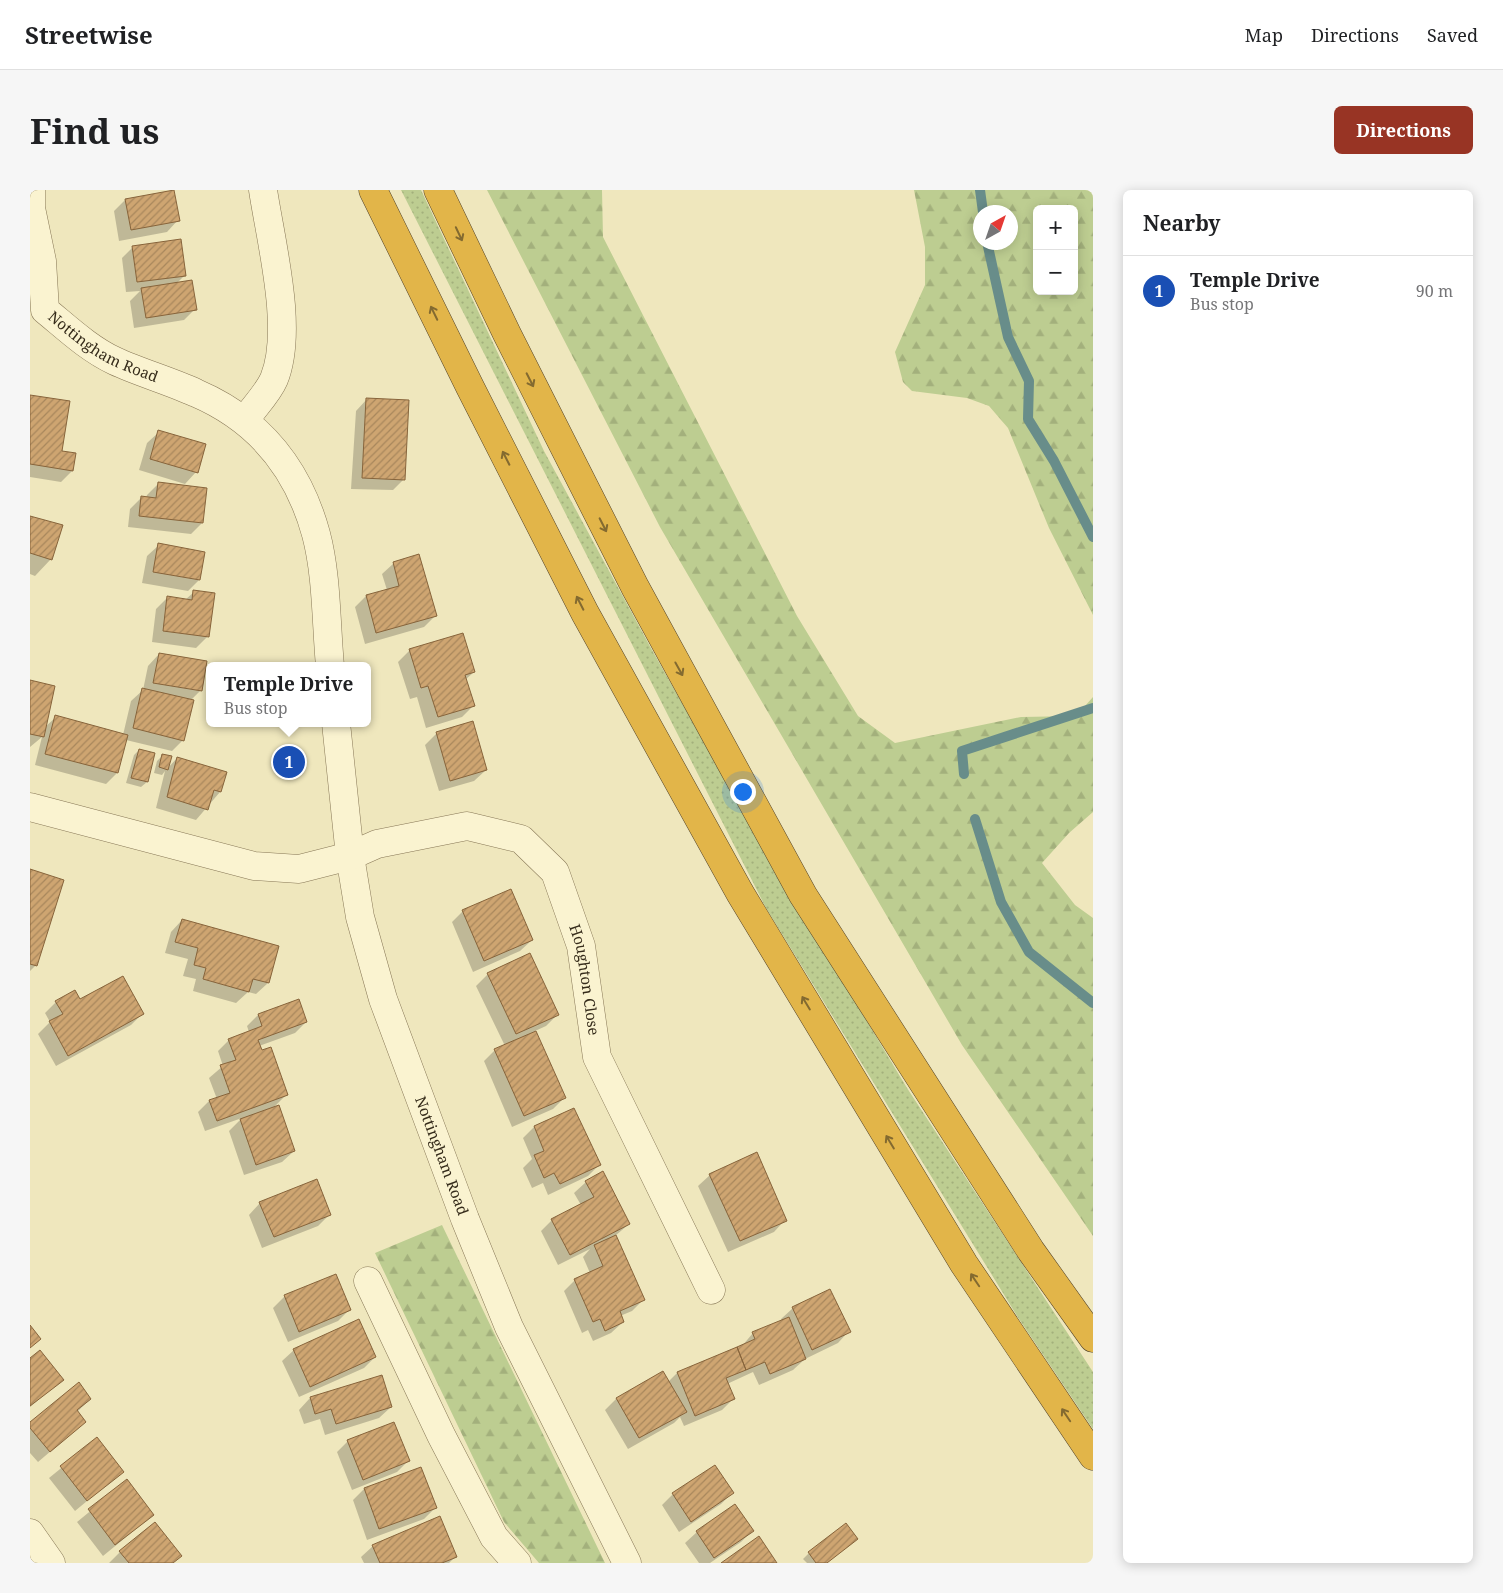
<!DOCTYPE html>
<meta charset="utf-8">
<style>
:root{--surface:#fff;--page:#f6f6f6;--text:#202124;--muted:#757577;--line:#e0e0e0;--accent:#983424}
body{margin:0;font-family:"Noto Serif",serif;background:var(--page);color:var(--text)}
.controls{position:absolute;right:15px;top:15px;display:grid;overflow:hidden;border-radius:8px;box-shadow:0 2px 12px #0003}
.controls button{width:45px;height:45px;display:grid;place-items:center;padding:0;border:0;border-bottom:1px solid var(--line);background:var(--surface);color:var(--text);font:25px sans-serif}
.compass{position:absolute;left:943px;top:15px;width:45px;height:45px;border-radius:50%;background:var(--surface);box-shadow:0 2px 12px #0003;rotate:40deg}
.you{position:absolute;left:712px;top:601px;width:18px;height:18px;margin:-12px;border:4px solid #fff;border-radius:50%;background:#1a73e8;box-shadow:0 0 0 8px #1a73e833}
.badge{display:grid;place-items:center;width:32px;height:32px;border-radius:50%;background:var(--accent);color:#fff;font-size:16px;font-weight:700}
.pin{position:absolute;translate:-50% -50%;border:2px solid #fff;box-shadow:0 1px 5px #0006}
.popup{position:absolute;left:176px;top:472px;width:165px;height:65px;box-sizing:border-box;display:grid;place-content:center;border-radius:8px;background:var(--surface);filter:drop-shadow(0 1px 4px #0005);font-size:16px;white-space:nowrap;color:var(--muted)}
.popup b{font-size:19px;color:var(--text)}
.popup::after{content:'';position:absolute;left:50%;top:100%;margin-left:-10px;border:10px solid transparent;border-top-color:var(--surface)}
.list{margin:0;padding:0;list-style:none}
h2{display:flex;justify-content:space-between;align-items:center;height:65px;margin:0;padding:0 20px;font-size:21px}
h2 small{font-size:16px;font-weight:400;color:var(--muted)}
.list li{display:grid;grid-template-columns:32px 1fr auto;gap:15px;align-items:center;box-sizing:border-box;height:70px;padding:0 20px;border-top:1px solid var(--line)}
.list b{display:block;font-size:19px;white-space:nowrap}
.list p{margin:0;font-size:16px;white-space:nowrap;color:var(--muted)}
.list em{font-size:16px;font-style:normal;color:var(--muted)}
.map{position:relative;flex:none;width:1063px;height:1373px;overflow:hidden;border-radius:8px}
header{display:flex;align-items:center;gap:30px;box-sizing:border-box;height:70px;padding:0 25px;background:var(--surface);border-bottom:1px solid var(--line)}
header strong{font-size:24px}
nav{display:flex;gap:28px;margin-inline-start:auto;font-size:18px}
.intro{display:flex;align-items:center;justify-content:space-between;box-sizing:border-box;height:120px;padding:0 30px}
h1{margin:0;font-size:35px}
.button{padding:12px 22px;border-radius:8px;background:var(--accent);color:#fff;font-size:18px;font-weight:700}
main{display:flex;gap:30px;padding:0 30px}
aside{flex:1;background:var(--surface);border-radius:8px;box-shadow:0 2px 12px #0003}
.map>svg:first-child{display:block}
.grass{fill:url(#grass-dots)}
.forest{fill:url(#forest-firs);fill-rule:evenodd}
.shadow{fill:#0003}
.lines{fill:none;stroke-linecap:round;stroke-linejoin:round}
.stream{stroke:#688d8a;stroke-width:10}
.building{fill:url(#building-hatch);stroke:#87643b}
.minor-casing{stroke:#877756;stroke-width:29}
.highway-casing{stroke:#54442b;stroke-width:29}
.minor{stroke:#faf3d0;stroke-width:28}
.highway{stroke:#e2b549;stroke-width:28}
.oneway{stroke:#836a30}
.labels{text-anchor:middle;stroke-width:4;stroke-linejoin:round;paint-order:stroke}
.street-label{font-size:15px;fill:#362c1b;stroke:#f6f0cd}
</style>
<header>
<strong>Streetwise</strong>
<nav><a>Map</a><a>Directions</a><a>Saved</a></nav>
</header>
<div class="intro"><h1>Find us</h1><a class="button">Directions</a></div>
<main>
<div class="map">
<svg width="1063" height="1373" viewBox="0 0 1063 1373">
<defs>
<pattern id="grass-dots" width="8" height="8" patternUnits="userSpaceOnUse" patternTransform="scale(1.25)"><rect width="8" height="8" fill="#bdcd91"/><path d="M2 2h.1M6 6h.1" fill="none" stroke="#a3b07c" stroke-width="1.8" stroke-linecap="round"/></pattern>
<pattern id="forest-firs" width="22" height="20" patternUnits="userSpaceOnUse" patternTransform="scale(1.25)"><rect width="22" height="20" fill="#bdcd91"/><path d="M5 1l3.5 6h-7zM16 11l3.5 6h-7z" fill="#a3b07c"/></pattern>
<pattern id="building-hatch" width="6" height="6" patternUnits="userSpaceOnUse" patternTransform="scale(1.25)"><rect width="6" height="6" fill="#cea571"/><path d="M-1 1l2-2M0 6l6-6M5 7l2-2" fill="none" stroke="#a8875c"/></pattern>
</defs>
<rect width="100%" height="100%" fill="#efe7bd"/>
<!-- grass -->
<path class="grass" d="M 371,0 L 391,0 L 514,261 L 622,460 L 752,690 L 877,898 L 1063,1182 L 1063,1239 L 989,1129 L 736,718 Z"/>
<!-- forest -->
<path class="forest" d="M 457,0 L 572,0 L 573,47 L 767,426 L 828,526 L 865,553 L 991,527 L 1046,526 L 1063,507 L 1063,622 L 1039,643 L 1012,673 L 1045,715 L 1063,728 L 1063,1046 L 932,855 L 630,337 Z
M 884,0 L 1063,0 L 1063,425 L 1019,338 L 978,238 L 959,216 L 937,208 L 882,201 L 873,192 L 865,162 L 895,95 L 895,57 ZM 1007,19 L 1044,19 L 1044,101 L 1007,101 ZM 951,22 L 981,22 L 981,52 L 951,52 Z
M 412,1035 L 575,1373 L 509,1373 L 474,1332 L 345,1063 Z"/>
<!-- shadow -->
<path class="shadow" d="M 95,10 L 148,30 L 137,42 L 89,51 L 84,21 Z
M 103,57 L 155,85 L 146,94 L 165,119 L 154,130 L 104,138 L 100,111 L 110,101 L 96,102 L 92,68 Z
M 0,206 L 42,281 L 31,292 L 0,287 Z
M 337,209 L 374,289 L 363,300 L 321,299 L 326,221 Z
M 129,242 L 166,282 L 155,294 L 109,280 L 117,253 Z
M 128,294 L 172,333 L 161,344 L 98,337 L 100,319 L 111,308 L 116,308 L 117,305 Z
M 0,327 L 21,369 L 5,386 L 0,384 Z
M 129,355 L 169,390 L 158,401 L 112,393 L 117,366 Z
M 364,373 L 406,425 L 394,437 L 335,454 L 325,417 L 336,406 L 357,400 L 352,384 Z
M 164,402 L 177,447 L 166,458 L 122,452 L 126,419 L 138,407 L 155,410 Z
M 380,460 L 444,482 L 435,490 L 443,516 L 432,527 L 396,538 L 387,507 L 380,509 L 368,472 Z
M 129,464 L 171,500 L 160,511 L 153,550 L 142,561 L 96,550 L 87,583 L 76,594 L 5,575 L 12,547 L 0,557 L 0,492 L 14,538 L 26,527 L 93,545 L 101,511 L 113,500 L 118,476 Z
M 407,543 L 456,580 L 444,591 L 409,601 L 395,555 Z
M 109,560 L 117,592 L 111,597 L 96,593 L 104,565 Z
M 133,565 L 138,578 L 147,568 L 195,583 L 190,602 L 166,630 L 126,618 L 135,581 L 132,585 L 124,583 L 127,571 Z
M 0,680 L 6,775 L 0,781 Z
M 433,721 L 502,750 L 490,761 L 443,782 L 422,732 Z
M 152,730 L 248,757 L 238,793 L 226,804 L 218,802 L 206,813 L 163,801 L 166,789 L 153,786 L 158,769 L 135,763 L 141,742 Z
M 458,784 L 527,825 L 516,836 L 505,841 L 534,908 L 523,919 L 482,937 L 454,871 L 465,860 L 475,856 L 446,796 Z
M 268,810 L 276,832 L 265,843 L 229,856 L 256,905 L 242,919 L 264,961 L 252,972 L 214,985 L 199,941 L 212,928 L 175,941 L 168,922 L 179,911 L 187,909 L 179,888 L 193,876 L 188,861 L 199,850 L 219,842 L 217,836 L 228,825 Z
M 49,811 L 112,824 L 101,835 L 26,876 L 8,844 L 20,832 L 15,823 L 26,812 Z
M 544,919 L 569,975 L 558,986 L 518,1005 L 513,993 L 502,998 L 493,978 L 502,969 L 493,948 L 504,937 Z
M 680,985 L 755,1030 L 744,1042 L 698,1062 L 668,996 Z
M 556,992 L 599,1034 L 585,1046 L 613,1110 L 602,1121 L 590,1126 L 593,1132 L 581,1143 L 563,1151 L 558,1140 L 552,1143 L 534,1101 L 545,1090 L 560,1083 L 553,1067 L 560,1059 L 528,1075 L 511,1041 L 522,1030 L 551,1015 L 544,1003 Z
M 230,1013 L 299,1025 L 288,1036 L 232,1058 L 219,1025 Z
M 255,1106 L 320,1119 L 308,1131 L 258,1152 L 243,1118 Z
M 763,1118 L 819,1141 L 808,1153 L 775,1169 L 763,1180 L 729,1195 L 723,1182 L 697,1194 L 703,1209 L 692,1220 L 654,1236 L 650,1227 L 644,1233 L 598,1259 L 575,1220 L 586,1209 L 633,1182 L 638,1192 L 647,1183 L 712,1156 L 723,1143 L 752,1131 L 751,1129 Z
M 264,1160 L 345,1167 L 334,1178 L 269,1207 L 252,1171 Z
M 0,1170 L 32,1190 L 0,1217 Z
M 280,1208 L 361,1217 L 349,1228 L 295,1245 L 290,1229 L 274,1234 L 269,1220 Z
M 60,1209 L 47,1222 L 55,1232 L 8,1272 L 0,1263 L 0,1234 Z
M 67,1249 L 92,1282 L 45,1321 L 19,1288 Z
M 318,1251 L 378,1271 L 367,1282 L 322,1300 L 307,1262 Z
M 391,1278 L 406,1317 L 394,1329 L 337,1350 L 323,1310 L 334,1299 Z
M 97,1291 L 123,1325 L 73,1366 L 47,1332 Z
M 702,1303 L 691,1314 L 649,1342 L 632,1315 L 643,1304 Z
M 816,1335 L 827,1349 L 821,1354 L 797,1373 L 777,1373 L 773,1369 L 779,1363 Z
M 722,1341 L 711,1352 L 680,1373 L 669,1373 L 655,1353 L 667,1342 Z
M 343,1356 L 426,1366 L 419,1373 L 334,1373 L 331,1367 Z
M 90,1362 L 143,1373 L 79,1373 Z"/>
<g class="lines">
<!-- stream -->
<path class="stream" d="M 950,0 L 953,22
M 957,52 L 978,147 L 999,191 L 998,229 L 1024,271 L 1063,347
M 934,584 L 932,561 L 1063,518
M 945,629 L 971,712 L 999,762 L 1063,813"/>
</g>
<!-- building -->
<path class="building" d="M 144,0 L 150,31 L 101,40 L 95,9 Z
M 151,49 L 156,86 L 107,92 L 102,56 Z
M 162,90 L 167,120 L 116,128 L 111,98 Z
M 0,205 L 40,211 L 32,261 L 46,263 L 43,281 L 0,274 Z
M 336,208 L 379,210 L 375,290 L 332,288 Z
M 128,240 L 176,254 L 168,283 L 120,269 Z
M 128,292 L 177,298 L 173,333 L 109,326 L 111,306 L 126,308 Z
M 0,326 L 33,335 L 22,370 L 0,363 Z
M 128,353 L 175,362 L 170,390 L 123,382 Z
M 389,364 L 407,426 L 346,443 L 336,405 L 369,396 L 363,372 Z
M 163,400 L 185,403 L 179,447 L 133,441 L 137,406 L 162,410 Z
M 433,443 L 445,482 L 435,485 L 445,516 L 408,527 L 398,496 L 391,498 L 379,459 Z
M 129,463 L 177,471 L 172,501 L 123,493 Z
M 0,490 L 25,496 L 14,547 L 0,544 Z
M 112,498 L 164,510 L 154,551 L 103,538 Z
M 25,525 L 98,545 L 88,583 L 15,564 Z
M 443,531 L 457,580 L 420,591 L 406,542 Z
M 109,559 L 125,563 L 118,592 L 101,588 Z
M 132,564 L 142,566 L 138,580 L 129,577 Z
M 147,567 L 197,582 L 191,602 L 184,600 L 178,620 L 137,607 Z
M 0,679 L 34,690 L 7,776 L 0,774 Z
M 481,699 L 503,750 L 454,771 L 432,720 Z
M 152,729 L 249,756 L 239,793 L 223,789 L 219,802 L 173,789 L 176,778 L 164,775 L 168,758 L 145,752 Z
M 500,763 L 529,825 L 486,844 L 457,783 Z
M 93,786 L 114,824 L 38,866 L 19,831 L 33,824 L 25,811 L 45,800 L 50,809 Z
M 269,809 L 277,832 L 228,850 L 232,860 L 241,857 L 258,905 L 187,931 L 179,910 L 200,903 L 190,875 L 206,870 L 198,849 L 232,836 L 228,824 Z
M 506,841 L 536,908 L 494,926 L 464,859 Z
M 249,915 L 265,961 L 226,975 L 210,929 Z
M 544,918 L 571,975 L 530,994 L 524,983 L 514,988 L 504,965 L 514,961 L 504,936 Z
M 727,962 L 757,1031 L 710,1051 L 679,984 Z
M 573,981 L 600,1034 L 540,1065 L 521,1029 L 564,1007 L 555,991 Z
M 287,989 L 301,1025 L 244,1047 L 229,1012 Z
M 586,1045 L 615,1110 L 590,1121 L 594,1132 L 575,1141 L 570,1129 L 563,1132 L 544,1089 L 573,1076 L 564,1055 Z
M 306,1084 L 321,1120 L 269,1142 L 254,1105 Z
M 800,1099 L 821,1142 L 782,1160 L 762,1117 Z
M 759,1127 L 776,1169 L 740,1184 L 735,1172 L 716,1180 L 707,1157 L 725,1149 L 722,1142 Z
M 329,1129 L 346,1167 L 280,1197 L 263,1159 Z
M 0,1135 L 11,1149 L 0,1158 Z
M 707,1157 L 716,1180 L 696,1188 L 705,1209 L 665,1226 L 647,1182 Z
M 10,1160 L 34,1190 L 0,1216 L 0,1168 Z
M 633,1181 L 657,1222 L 609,1248 L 586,1208 Z
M 352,1185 L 362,1217 L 306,1234 L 301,1219 L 285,1224 L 280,1207 Z
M 49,1192 L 61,1209 L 47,1220 L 56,1232 L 20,1262 L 0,1238 L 0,1232 Z
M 364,1232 L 380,1271 L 333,1290 L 317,1250 Z
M 67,1247 L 94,1282 L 57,1311 L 30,1276 Z
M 685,1275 L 704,1303 L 661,1332 L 642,1303 Z
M 391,1277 L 407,1318 L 349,1339 L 334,1298 Z
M 97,1289 L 124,1325 L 85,1355 L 58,1319 Z
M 705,1314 L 724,1341 L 684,1368 L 666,1341 Z
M 410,1326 L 427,1367 L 412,1373 L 350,1373 L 342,1355 Z
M 125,1332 L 152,1366 L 143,1373 L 99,1373 L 89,1361 Z
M 816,1333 L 828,1349 L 797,1373 L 786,1373 L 778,1362 Z
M 729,1346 L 747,1373 L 691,1373 Z"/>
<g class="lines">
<!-- minor casing -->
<g class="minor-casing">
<g id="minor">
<path id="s1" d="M 1,0 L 1,18 L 12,71 L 15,120 C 37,138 59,159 85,171 C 111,183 140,191 166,203 C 229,230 268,278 286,344 C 297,385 296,434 300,476"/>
<path d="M 215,230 C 224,217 238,203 244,189 C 264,140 241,53 233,0"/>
<path id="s2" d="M 306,533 L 320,666 L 330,727 L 353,809 L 435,1029 L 479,1137 L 597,1373"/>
<path id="s3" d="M 0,617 L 224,676 L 269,679 L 320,666 L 347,654 L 437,636 L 491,649 L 525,682 L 551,756 L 567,867 L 681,1100"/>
<path d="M 338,1091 L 411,1245 L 464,1347 L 487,1373"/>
<path d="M 0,1343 L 21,1373"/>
</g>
</g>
<!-- highway casing -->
<g class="highway-casing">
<path id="highway" d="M 343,0 L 440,197 L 555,423 L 710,703 L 934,1074 L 1063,1266
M 408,0 L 477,144 L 605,397 L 773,705 L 1001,1061 L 1063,1148"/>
</g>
<!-- minor -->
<use href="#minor" class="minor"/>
<!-- highway -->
<use href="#highway" class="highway"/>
</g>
<!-- one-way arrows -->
<defs><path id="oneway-shaft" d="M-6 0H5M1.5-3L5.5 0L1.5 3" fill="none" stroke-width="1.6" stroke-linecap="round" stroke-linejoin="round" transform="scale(1.25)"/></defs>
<g class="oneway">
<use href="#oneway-shaft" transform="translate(429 44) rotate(65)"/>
<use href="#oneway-shaft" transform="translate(404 123) rotate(-116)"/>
<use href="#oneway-shaft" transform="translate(500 190) rotate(63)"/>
<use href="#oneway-shaft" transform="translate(476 268) rotate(-117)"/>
<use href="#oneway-shaft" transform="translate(573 335) rotate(63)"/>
<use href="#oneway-shaft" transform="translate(550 413) rotate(-117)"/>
<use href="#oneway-shaft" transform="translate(649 479) rotate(61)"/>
<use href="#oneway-shaft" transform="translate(776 813) rotate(-121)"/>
<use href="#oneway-shaft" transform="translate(860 952) rotate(-121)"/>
<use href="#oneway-shaft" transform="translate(945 1090) rotate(-124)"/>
<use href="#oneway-shaft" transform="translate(1036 1225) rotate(-124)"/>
</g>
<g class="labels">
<!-- street labels -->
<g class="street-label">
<text dy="5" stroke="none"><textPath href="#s1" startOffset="191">Nottingham Road</textPath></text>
<text dy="5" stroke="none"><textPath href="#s3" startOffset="666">Houghton Close</textPath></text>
<text dy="5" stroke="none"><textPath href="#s2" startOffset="448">Nottingham Road</textPath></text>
</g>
</g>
</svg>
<div class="controls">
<button>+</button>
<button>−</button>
</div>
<svg class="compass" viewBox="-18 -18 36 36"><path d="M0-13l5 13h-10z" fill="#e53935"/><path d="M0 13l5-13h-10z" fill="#757577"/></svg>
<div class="you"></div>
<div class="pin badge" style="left:259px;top:572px;background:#1a4fb4">1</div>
<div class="popup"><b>Temple Drive</b>Bus stop</div>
</div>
<aside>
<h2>Nearby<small></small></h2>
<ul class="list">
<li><span class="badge" style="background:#1a4fb4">1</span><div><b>Temple Drive</b><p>Bus stop</p></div><em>90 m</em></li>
</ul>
</aside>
</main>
